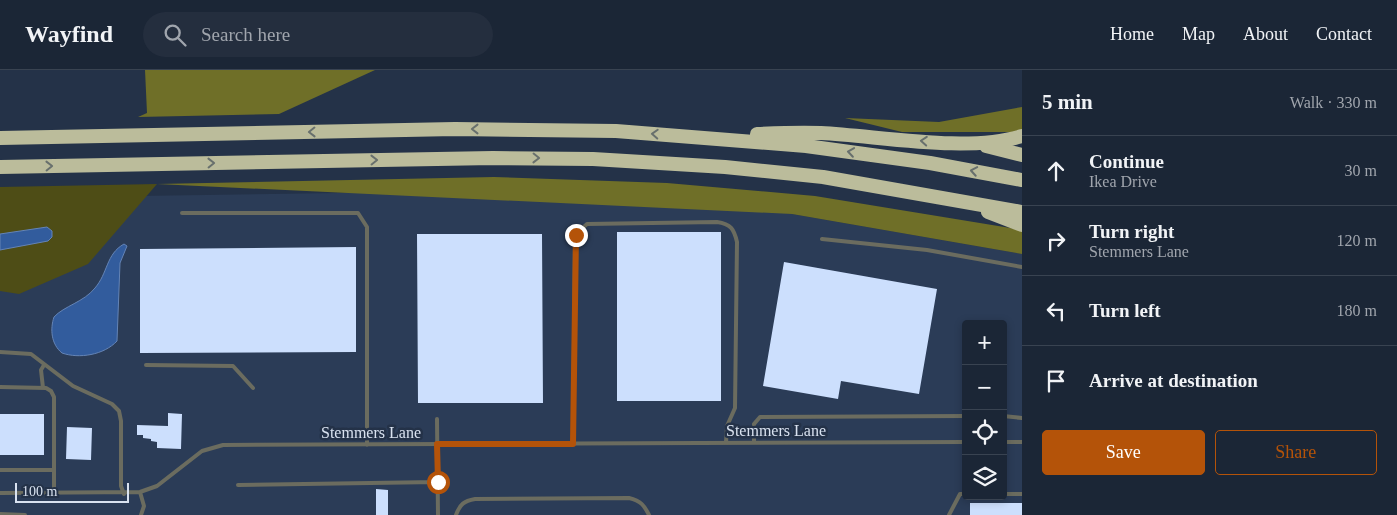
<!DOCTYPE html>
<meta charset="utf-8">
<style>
:root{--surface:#1b2636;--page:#242e3e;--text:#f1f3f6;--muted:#a0a5ad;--line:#394351;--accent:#b45309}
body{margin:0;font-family:"Times New Roman",serif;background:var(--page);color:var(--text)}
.controls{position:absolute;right:15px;bottom:15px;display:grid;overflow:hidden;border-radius:5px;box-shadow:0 2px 8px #0003}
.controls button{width:45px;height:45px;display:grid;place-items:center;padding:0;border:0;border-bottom:1px solid var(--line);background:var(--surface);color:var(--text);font:25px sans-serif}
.scale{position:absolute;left:15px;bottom:12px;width:114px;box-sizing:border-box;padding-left:5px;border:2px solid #d9e2f0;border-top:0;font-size:14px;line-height:18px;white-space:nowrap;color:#d9e2f0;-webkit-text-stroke:4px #243248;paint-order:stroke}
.stop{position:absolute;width:15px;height:15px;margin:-11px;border:4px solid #b45309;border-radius:50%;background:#fff}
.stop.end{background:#b45309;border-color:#fff;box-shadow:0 1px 5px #0008}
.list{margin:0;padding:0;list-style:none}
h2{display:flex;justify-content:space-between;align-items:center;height:65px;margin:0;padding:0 20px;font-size:21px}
h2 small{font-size:16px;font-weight:400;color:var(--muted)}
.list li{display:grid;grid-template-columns:32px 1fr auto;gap:15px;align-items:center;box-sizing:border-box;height:70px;padding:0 20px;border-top:1px solid var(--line)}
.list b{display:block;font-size:19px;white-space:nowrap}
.list p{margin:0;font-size:16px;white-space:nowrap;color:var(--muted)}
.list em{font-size:16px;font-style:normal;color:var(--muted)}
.actions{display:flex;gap:10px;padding:15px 20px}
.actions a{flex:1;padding:11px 0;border:1px solid var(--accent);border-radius:5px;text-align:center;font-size:18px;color:var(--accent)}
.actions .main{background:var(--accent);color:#fff}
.icon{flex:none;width:28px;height:28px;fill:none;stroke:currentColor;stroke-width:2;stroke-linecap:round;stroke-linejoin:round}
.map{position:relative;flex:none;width:1022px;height:445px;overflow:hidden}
header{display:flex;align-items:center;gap:30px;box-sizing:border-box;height:70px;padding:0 25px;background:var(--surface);border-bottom:1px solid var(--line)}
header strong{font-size:24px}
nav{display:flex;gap:28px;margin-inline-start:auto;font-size:18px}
.search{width:350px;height:45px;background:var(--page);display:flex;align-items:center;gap:12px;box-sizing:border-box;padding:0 18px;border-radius:28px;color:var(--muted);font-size:19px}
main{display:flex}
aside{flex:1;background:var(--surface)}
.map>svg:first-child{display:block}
.built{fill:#2b3c57;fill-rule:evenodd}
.green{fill:#4e4d16}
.forest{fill:#6f6f28}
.water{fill:#325c9d;stroke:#6484b6}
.building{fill:#ccdffd}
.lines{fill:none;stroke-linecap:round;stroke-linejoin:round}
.lane{stroke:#6b6c5f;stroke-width:4}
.highway{stroke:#bbbc9b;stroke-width:14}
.oneway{stroke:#68706d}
.route{stroke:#b45309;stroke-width:6}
.labels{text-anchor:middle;stroke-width:5;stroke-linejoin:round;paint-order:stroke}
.street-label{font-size:16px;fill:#d9e2f0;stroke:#243248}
</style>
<header>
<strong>Wayfind</strong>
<div class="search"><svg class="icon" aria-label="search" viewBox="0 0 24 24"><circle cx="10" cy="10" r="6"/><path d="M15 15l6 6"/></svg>Search here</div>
<nav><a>Home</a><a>Map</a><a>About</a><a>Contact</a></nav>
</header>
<main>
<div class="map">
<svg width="1022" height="445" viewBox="0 0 1022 445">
<rect width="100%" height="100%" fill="#243248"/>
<!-- built -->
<path class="built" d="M 603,119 L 792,144 L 1022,184 L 1022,445 L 0,445 L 0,128 ZM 966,254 L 1003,254 L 1003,426 L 966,426 Z"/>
<!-- green -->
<path class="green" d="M 157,114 L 88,194 L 19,224 L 0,221 L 0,117 Z"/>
<!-- forest -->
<path class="forest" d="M 145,0 L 375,0 L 279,44 L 138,47 L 147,43 Z
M 1022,37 L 1022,60 L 1020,62 L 902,62 L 845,48 L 939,52 Z
M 494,107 L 667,113 L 815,126 L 1022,160 L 1022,184 L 792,144 L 157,114 Z"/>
<!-- water -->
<path class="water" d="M 47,157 L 52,161 L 52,167 L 48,171 L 0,180 L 0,164 Z
M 124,174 L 127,176 L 120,193 L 117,271 C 104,285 79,289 62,283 C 51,274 50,259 54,247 C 64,236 84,232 95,218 C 108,203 106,184 124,174 Z"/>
<!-- building -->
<path class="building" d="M 617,162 L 721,162 L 721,331 L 617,331 Z
M 417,164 L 542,164 L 543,333 L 418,333 Z
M 356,177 L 356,282 L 140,283 L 140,179 Z
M 784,192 L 937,219 L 919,324 L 841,311 L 838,329 L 763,316 Z
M 168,343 L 182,344 L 181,379 L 157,378 L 157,372 L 151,371 L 151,369 L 143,368 L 143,365 L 137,365 L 137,355 L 168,356 Z
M 0,344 L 44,344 L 44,385 L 0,385 Z
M 67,357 L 92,358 L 91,390 L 66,389 Z
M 376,419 L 388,420 L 388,445 L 376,445 Z
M 970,433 L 1022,433 L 1022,445 L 970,445 Z"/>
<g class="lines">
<!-- lane -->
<path class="lane" d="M 182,143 L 358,143 L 367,157 L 367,375
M 822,169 L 927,180 L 1022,197
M 0,282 L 31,284 L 73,316 L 112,334 L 119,341 L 121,351 L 121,416 L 124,424
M 146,295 L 233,296 L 253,318
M 0,317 L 46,318 L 51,321 L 54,327 L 54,423
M 43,318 L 41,300 L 44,295
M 1003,346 L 1022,348
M 437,349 L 438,445
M 1003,372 L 1022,372
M 573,373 L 575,165 L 587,154 L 717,152 C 731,154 734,159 737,172 L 735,338 L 727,356 L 726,373
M 754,373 L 754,354 L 760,347 L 966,346
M 0,400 L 54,400
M 238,415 L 437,412
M 140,422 L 144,436 L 141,445
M 0,423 L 140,422 L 157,416 L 202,381 L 223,375 L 966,372
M 1003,424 L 1022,424
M 0,444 L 25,445
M 456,445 C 460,434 464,431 475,429 L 629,428 C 641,431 644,435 649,445
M 949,445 L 960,424 L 966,424"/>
<!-- highway -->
<path class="highway" d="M 757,64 C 778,63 800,62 821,63 C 880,66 967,83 1022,66
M 0,68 L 455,59 L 616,61 L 806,76 L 930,93 L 1022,110
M 986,76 L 1022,85
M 0,97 L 493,88 L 593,89 L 725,97 L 823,107 L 1022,142
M 988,142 L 1022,155"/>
</g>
<!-- one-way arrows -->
<defs><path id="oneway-chevron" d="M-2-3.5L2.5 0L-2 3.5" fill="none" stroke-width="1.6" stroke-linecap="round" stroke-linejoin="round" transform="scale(1.25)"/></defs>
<g class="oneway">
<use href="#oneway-chevron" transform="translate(475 59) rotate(180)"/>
<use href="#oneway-chevron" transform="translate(312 62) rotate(179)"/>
<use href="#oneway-chevron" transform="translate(655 64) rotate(-177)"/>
<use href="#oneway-chevron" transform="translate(924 71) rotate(-176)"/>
<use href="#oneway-chevron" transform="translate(851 82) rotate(-172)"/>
<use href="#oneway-chevron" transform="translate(536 88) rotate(1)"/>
<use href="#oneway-chevron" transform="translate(374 90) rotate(-1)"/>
<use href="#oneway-chevron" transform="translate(211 93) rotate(-1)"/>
<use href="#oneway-chevron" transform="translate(49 96) rotate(-1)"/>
<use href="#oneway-chevron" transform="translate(974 101) rotate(-170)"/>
</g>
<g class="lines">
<!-- route -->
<path class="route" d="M 438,412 L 437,374 L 573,374 L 576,165"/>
</g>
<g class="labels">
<!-- street labels -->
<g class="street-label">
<text x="776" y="366">Stemmers Lane</text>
<text x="371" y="368">Stemmers Lane</text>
</g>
</g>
</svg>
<div class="controls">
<button>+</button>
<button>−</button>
<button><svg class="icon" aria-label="locate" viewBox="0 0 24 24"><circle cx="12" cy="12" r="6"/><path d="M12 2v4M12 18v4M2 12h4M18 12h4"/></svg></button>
<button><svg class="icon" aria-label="layers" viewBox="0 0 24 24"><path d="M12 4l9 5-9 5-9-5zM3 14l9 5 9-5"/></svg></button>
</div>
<div class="scale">100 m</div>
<div class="stop" style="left:438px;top:412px"></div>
<div class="stop end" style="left:576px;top:165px"></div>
</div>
<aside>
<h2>5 min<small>Walk · 330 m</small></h2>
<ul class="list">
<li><svg class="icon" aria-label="ahead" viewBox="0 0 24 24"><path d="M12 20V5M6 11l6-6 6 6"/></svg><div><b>Continue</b><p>Ikea Drive</p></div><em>30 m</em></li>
<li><svg class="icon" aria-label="right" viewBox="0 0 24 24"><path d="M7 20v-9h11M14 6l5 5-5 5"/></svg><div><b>Turn right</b><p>Stemmers Lane</p></div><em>120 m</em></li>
<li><svg class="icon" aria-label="left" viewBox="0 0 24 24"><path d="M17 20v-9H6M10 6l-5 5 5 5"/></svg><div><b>Turn left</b></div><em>180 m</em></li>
<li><svg class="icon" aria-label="arrive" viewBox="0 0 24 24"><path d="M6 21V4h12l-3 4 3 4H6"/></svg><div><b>Arrive at destination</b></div></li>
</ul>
<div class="actions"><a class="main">Save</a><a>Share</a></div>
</aside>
</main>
